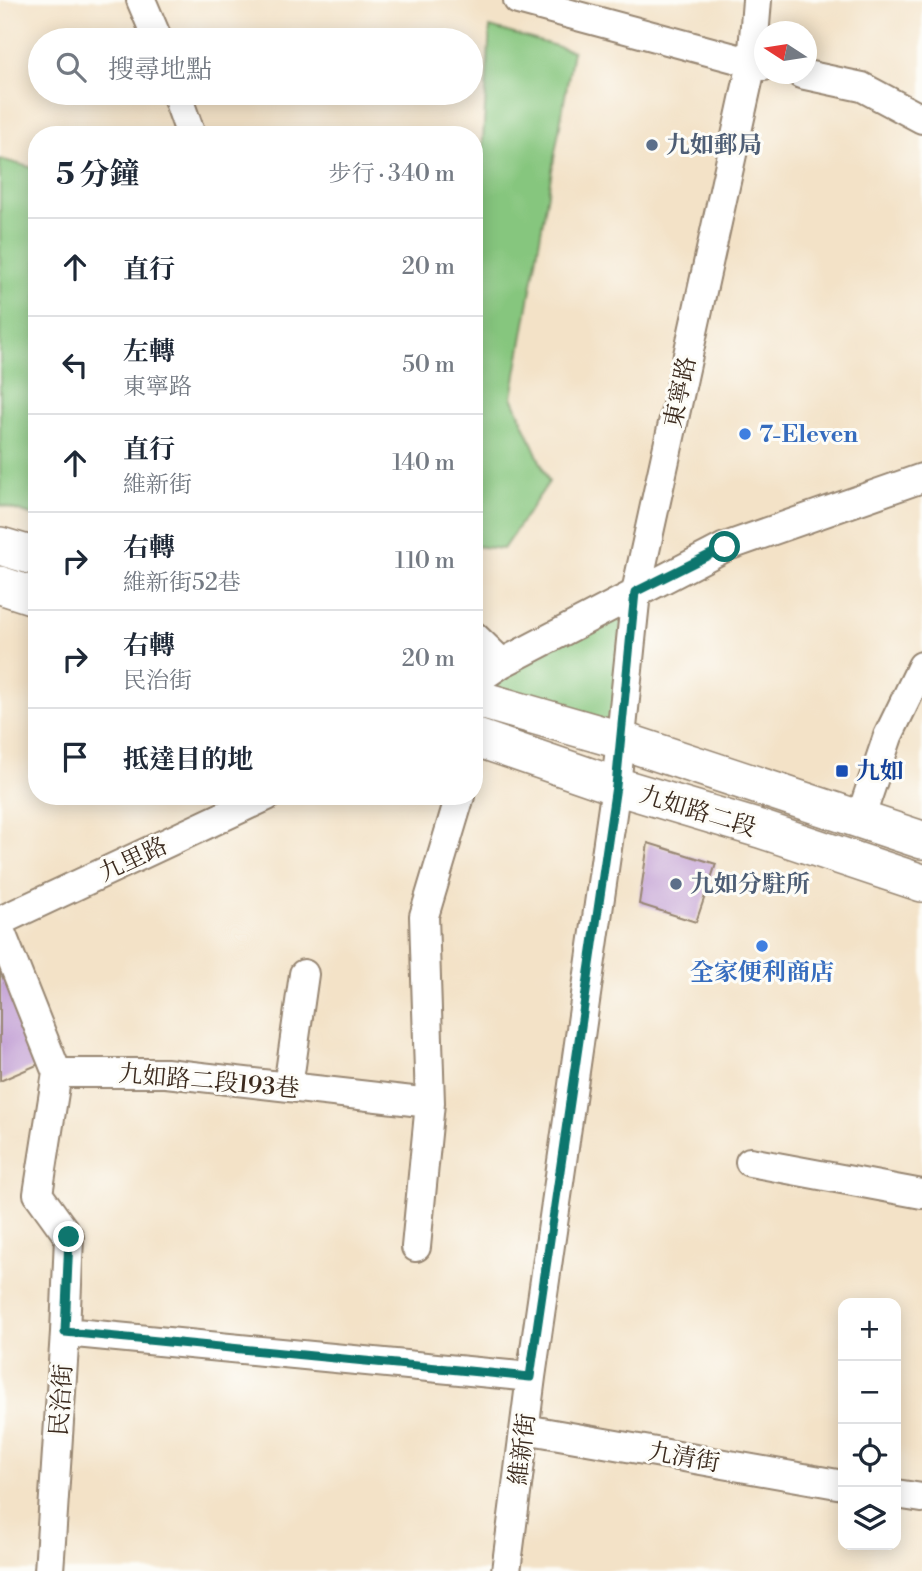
<!DOCTYPE html>
<html lang="zh-TW">
<meta charset="utf-8">
<style>
:root{--surface:#fff;--page:#f2f2f3;--text:#1f2937;--muted:#747a83;--line:#e0e1e3}
body{margin:0;font-family:"Libre Bodoni","Noto Serif TC",serif;background:var(--page);color:var(--text)}
.controls{position:absolute;right:21px;bottom:21px;display:grid;overflow:hidden;border-radius:14px;box-shadow:0 4px 18px #0003}
.controls button{width:63px;height:63px;display:grid;place-items:center;padding:0;border:0;border-bottom:2px solid var(--line);background:var(--surface);color:var(--text);font:35px sans-serif}
.compass{position:absolute;left:754px;top:21px;width:63px;height:63px;border-radius:50%;background:var(--surface);box-shadow:0 4px 18px #0003;rotate:282deg}
.stop{position:absolute;width:21px;height:21px;margin:-16px;border:5px solid #0f766e;border-radius:50%;background:#fff}
.stop.end{background:#0f766e;border-color:#fff;box-shadow:0 2px 7px #0008}
.list{margin:0;padding:0;list-style:none}
h2{display:flex;justify-content:space-between;align-items:center;height:91px;margin:0;padding:0 28px;font-size:30px}
h2 small{font-size:23px;font-weight:400;color:var(--muted)}
.list li{display:grid;grid-template-columns:46px 1fr auto;gap:21px;align-items:center;box-sizing:border-box;height:98px;padding:0 28px;border-top:2px solid var(--line)}
.list b{display:block;font-size:26px;white-space:nowrap}
.list p{margin:0;font-size:23px;white-space:nowrap;color:var(--muted)}
.list em{font-size:23px;font-style:normal;color:var(--muted)}
.icon{flex:none;width:38px;height:38px;fill:none;stroke:currentColor;stroke-width:2;stroke-linecap:round;stroke-linejoin:round}
.map{position:relative;flex:none;width:922px;height:1571px;overflow:hidden}
.search{position:absolute;background:var(--surface);box-shadow:0 4px 18px #0003;left:28px;top:28px;width:455px;height:77px;display:flex;align-items:center;gap:18px;box-sizing:border-box;padding:0 24px;border-radius:38px;color:var(--muted);font-size:26px}
.panel{position:absolute;background:var(--surface);box-shadow:0 4px 18px #0003;left:28px;top:126px;width:455px;height:679px;border-radius:28px}
.map>svg:first-child{display:block}
.green{fill:#86c67e;stroke:#60784e;stroke-width:2}
.building{fill:#c19ed4}
.lines{fill:none;stroke-linecap:round;stroke-linejoin:round}
.minor-casing{stroke:#978672;stroke-width:32}
.major-casing{stroke:#978672;stroke-width:40}
.minor{stroke:#fff;stroke-width:28}
.major{stroke:#fff;stroke-width:37}
.route{stroke:#0f766e;stroke-width:9}
.service-dot{fill:#5c6f8a;stroke:#fdfcf7;stroke-width:2.5}
.shop-dot{fill:#3f7fe0;stroke:#fdfcf7;stroke-width:2.5}
.transit-dot{fill:#1a4fb4;stroke:#fdfcf7;stroke-width:2.5}
.labels{text-anchor:middle;stroke-width:6;stroke-linejoin:round;paint-order:stroke}
.service-label{font-size:24px;font-weight:bold;fill:#4e5e75;stroke:#fdfcf7;text-anchor:start}
.street-label{font-size:24px;fill:#3b2a1e;stroke:#fdfcf7}
.shop-label{font-size:24px;font-weight:bold;fill:#366cbe;stroke:#fdfcf7;text-anchor:start}
.transit-label{font-size:24px;font-weight:bold;fill:#164399;stroke:#fdfcf7;text-anchor:start}
</style>
<div class="map">
<svg width="922" height="1571" viewBox="0 0 922 1571">
<rect width="100%" height="100%" fill="#fdfcf7"/>
<filter id="ink" filterUnits="userSpaceOnUse"><feTurbulence type="fractalNoise" baseFrequency=".0143" numOctaves="2"/><feDisplacementMap in="SourceGraphic" scale="14" xChannelSelector="R" yChannelSelector="G"/><feConvolveMatrix kernelMatrix="1 2 1 2 8 2 1 2 1" color-interpolation-filters="sRGB"/></filter>
<filter id="wash" filterUnits="userSpaceOnUse"><feTurbulence type="fractalNoise" baseFrequency=".00686" numOctaves="4" result="noise"/><feDisplacementMap in="SourceGraphic" scale="28" xChannelSelector="R" yChannelSelector="G"/><feGaussianBlur stdDeviation="1.57" result="paint"/><feColorMatrix in="noise" values="0 0 0 0 0 0 0 0 0 0 0 0 0 0 0 0 0 1.4 0 .05"/><feComposite in="paint" operator="in"/></filter>
<g filter="url(#wash)">
<rect width="100%" height="100%" fill="#f3e2c7"/>
<!-- green -->
<path class="green" d="M 490,27 L 573,51 L 512,397 L 549,482 L 503,549 L 474,546 L 474,238 L 477,237 Z
M 0,159 L 37,169 L 37,517 L 0,505 Z
M 623,605 L 612,728 L 485,688 Z"/>
<g id="blocks">
<!-- building -->
<path class="building" d="M 648,843 L 716,864 L 696,922 L 639,904 Z
M 5,969 L 44,1062 L 0,1081 L 0,971 Z"/>
</g>
</g>
<g filter="url(#ink)">
<use href="#blocks" fill-opacity="0" stroke="#978672" stroke-width="2"/>
<g class="lines">
<!-- minor casing -->
<g class="minor-casing">
<path id="minor" d="M 141,0 L 158,40
M 518,0 L 764,66
M 801,74 L 862,87 L 922,119
M 176,93 L 191,135
M 474,636 L 502,663
M 474,682 L 502,663 L 725,547 L 922,478
M 860,819 L 888,736 L 922,666
M 0,921 L 267,796
M 0,930 L 57,1073 L 166,1073 L 430,1103
M 288,1087 L 304,974
M 750,1162 L 922,1194
M 416,1247 L 430,1103 L 424,916 L 460,796
M 65,1332 L 531,1377
M 525,1429 L 843,1485
M 896,1494 L 922,1498
M 49,1571 L 65,1332 L 69,1237 L 38,1194 L 57,1073
M 506,1571 L 531,1377 L 616,786 L 636,592 L 752,63 L 757,0"/>
</g>
<!-- major casing -->
<g class="major-casing">
<path id="major" d="M 0,546 L 37,557
M 0,585 L 37,597
M 474,698 L 620,740 L 922,840
M 474,737 L 616,786 L 760,829 L 922,883"/>
</g>
<!-- minor -->
<use href="#minor" class="minor"/>
<!-- major -->
<use href="#major" class="major"/>
</g>
</g>
<g class="lines" filter="url(#ink)">
<!-- route -->
<path class="route" d="M 69,1237 L 65,1332 L 530,1377 L 616,786 L 635,592 L 725,547"/>
</g>
<!-- markers -->
<g class="service-dot">
<circle cx="652" cy="145" r="7"/>
<circle cx="676" cy="884" r="7"/>
</g>
<g class="shop-dot">
<circle cx="745" cy="434" r="7"/>
<circle cx="762" cy="946" r="7"/>
</g>
<rect class="transit-dot" x="835" y="764" width="14" height="14" rx="3.5"/>
<g class="labels">
<!-- service labels -->
<g class="service-label">
<text x="666" y="153">九如郵局</text>
<text x="690" y="892">九如分駐所</text>
</g>
<!-- street labels -->
<g class="street-label">
<text transform="translate(680 392) rotate(-78)" y="8">東寧路</text>
<text transform="translate(698 811) rotate(17)" y="8">九如路二段</text>
<text transform="translate(133 859) rotate(-25)" y="8">九里路</text>
<text transform="translate(209 1081) rotate(5)" y="8">九如路二段193巷</text>
<text transform="translate(61 1400) rotate(-86)" y="8">民治街</text>
<text transform="translate(522 1449) rotate(-83)" y="8">維新街</text>
<text transform="translate(684 1457) rotate(10)" y="8">九清街</text>
</g>
<!-- shop labels -->
<g class="shop-label">
<text x="759" y="442">7-Eleven</text>
<text x="762" y="980" text-anchor="middle">全家便利商店</text>
</g>
<!-- transit labels -->
<g class="transit-label">
<text x="856" y="779">九如</text>
</g>
</g>
</svg>
<div class="controls">
<button>+</button>
<button>−</button>
<button><svg class="icon" aria-label="locate" viewBox="0 0 24 24"><circle cx="12" cy="12" r="6"/><path d="M12 2v4M12 18v4M2 12h4M18 12h4"/></svg></button>
<button><svg class="icon" aria-label="layers" viewBox="0 0 24 24"><path d="M12 4l9 5-9 5-9-5zM3 14l9 5 9-5"/></svg></button>
</div>
<svg class="compass" viewBox="-18 -18 36 36"><path d="M0-13l5 13h-10z" fill="#e53935"/><path d="M0 13l5-13h-10z" fill="#747a83"/></svg>
<div class="stop" style="left:725px;top:547px"></div>
<div class="stop end" style="left:69px;top:1237px"></div>
<div class="search"><svg class="icon" aria-label="search" viewBox="0 0 24 24"><circle cx="10" cy="10" r="6"/><path d="M15 15l6 6"/></svg>搜尋地點</div>
<section class="panel">
<h2>5 分鐘<small>步行 · 340 m</small></h2>
<ul class="list">
<li><svg class="icon" aria-label="ahead" viewBox="0 0 24 24"><path d="M12 20V5M6 11l6-6 6 6"/></svg><div><b>直行</b></div><em>20 m</em></li>
<li><svg class="icon" aria-label="left" viewBox="0 0 24 24"><path d="M17 20v-9H6M10 6l-5 5 5 5"/></svg><div><b>左轉</b><p>東寧路</p></div><em>50 m</em></li>
<li><svg class="icon" aria-label="ahead" viewBox="0 0 24 24"><path d="M12 20V5M6 11l6-6 6 6"/></svg><div><b>直行</b><p>維新街</p></div><em>140 m</em></li>
<li><svg class="icon" aria-label="right" viewBox="0 0 24 24"><path d="M7 20v-9h11M14 6l5 5-5 5"/></svg><div><b>右轉</b><p>維新街52巷</p></div><em>110 m</em></li>
<li><svg class="icon" aria-label="right" viewBox="0 0 24 24"><path d="M7 20v-9h11M14 6l5 5-5 5"/></svg><div><b>右轉</b><p>民治街</p></div><em>20 m</em></li>
<li><svg class="icon" aria-label="arrive" viewBox="0 0 24 24"><path d="M6 21V4h12l-3 4 3 4H6"/></svg><div><b>抵達目的地</b></div></li>
</ul>
</section>
</div>
